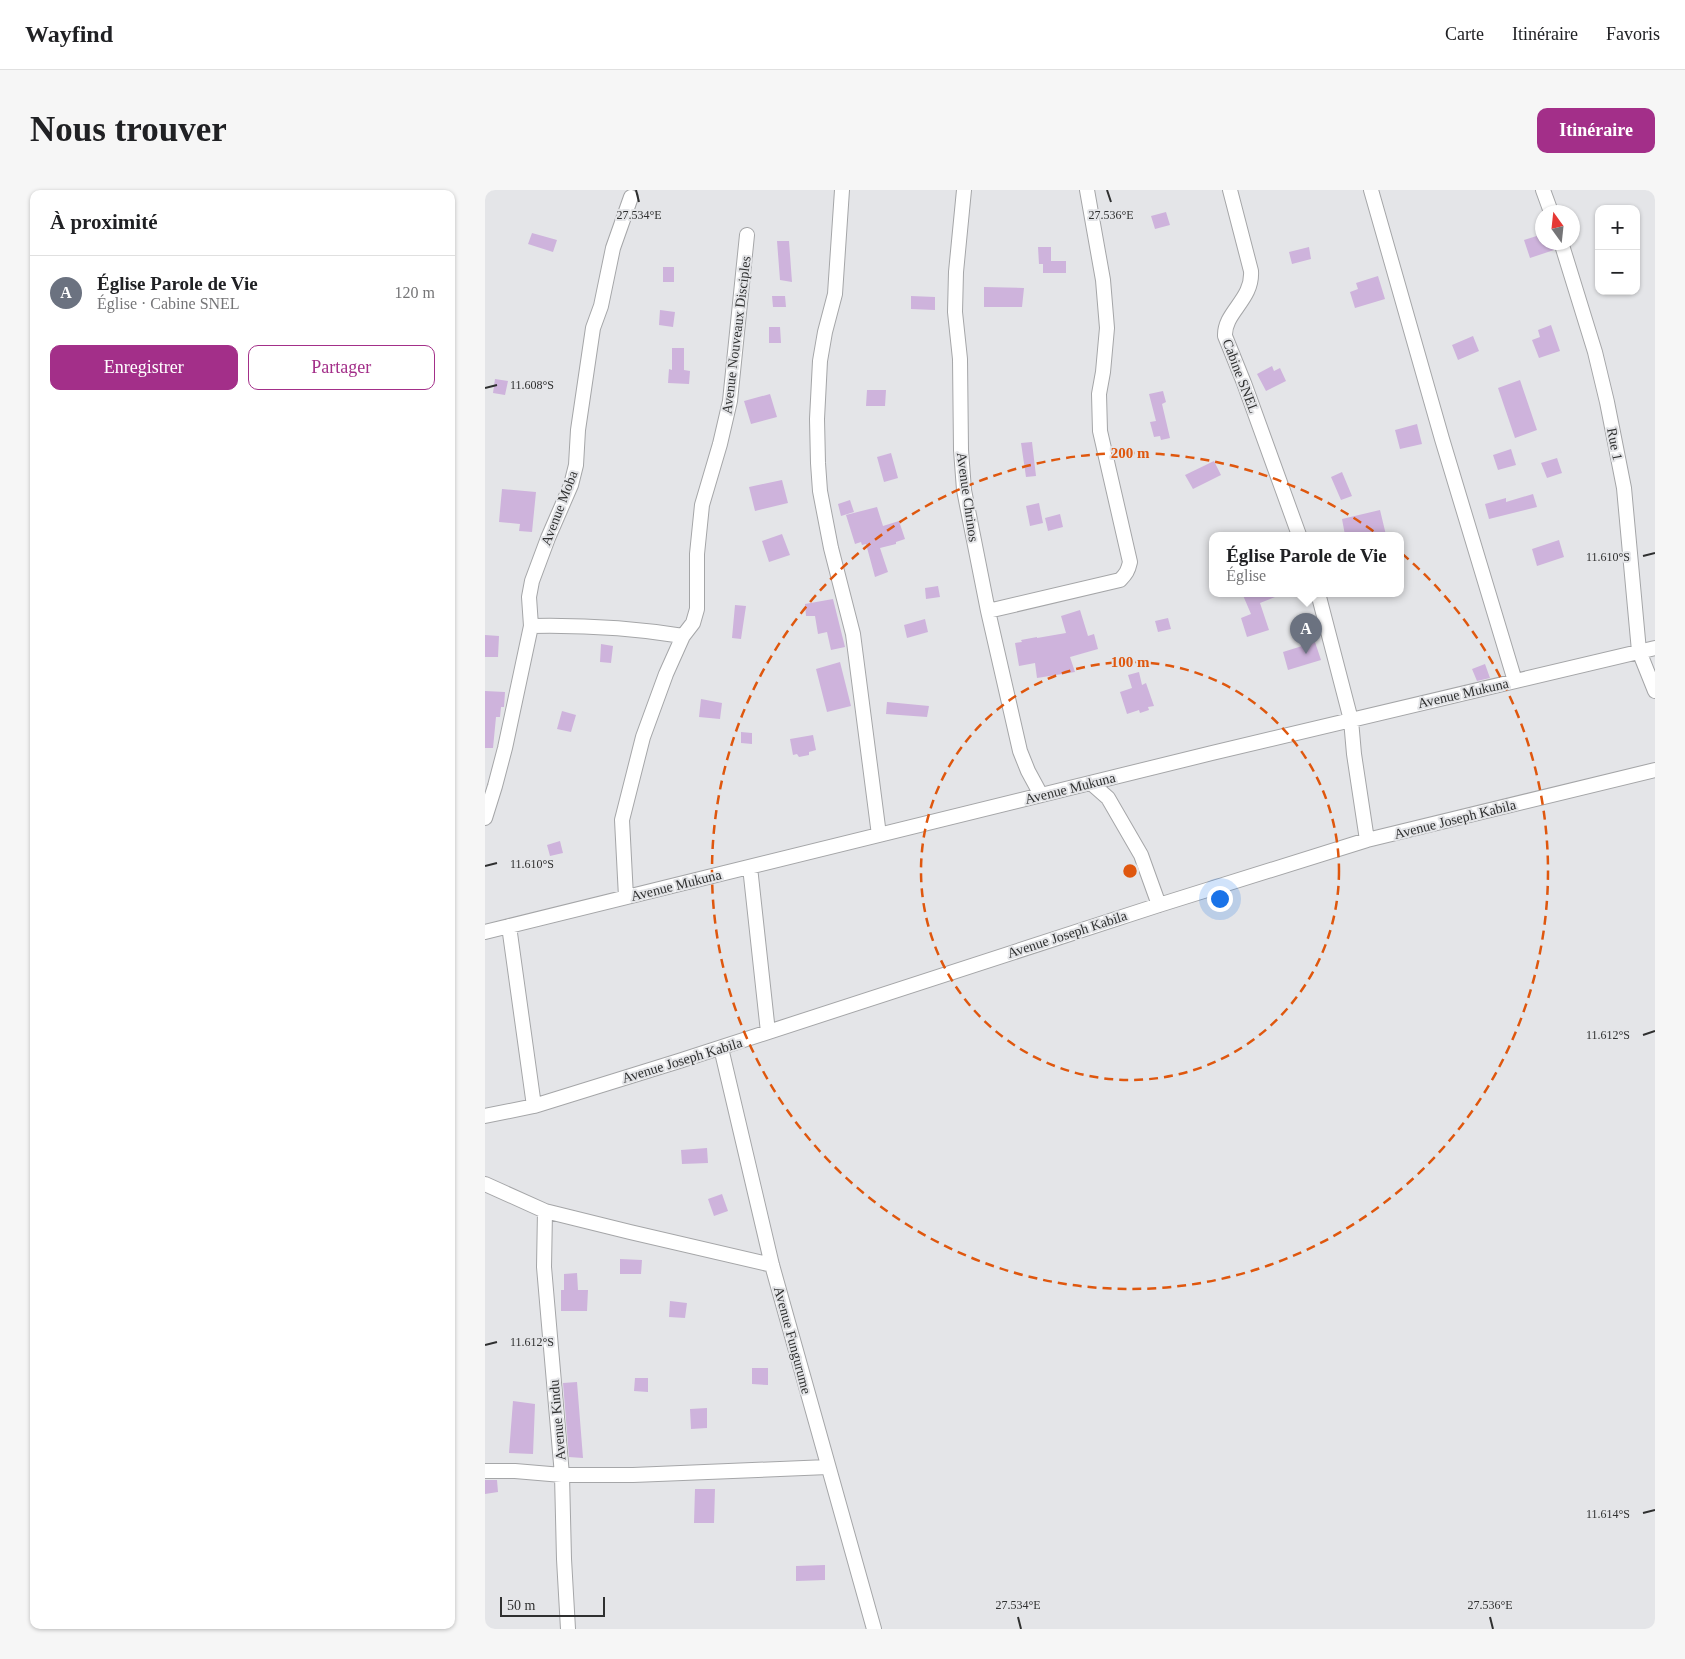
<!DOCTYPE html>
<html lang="fr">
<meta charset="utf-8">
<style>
:root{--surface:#fff;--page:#f6f6f6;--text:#202124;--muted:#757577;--line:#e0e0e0;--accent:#a32f89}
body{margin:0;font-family:"Times New Roman",serif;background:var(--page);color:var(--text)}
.controls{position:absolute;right:15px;top:15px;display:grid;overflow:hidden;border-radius:10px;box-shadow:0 1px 4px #0004}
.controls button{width:45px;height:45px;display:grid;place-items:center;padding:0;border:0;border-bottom:1px solid var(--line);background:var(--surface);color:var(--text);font:25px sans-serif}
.compass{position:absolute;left:1050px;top:15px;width:45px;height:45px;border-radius:50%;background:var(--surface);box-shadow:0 1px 4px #0004;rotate:345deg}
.scale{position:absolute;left:15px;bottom:12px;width:105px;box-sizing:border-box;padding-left:5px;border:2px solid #2f3030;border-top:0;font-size:14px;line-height:18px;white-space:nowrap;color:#2f3030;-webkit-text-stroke:4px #e4e5e8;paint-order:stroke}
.you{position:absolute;left:734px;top:708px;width:18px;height:18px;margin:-12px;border:4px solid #fff;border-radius:50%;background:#1a73e8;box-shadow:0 0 0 8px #1a73e833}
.badge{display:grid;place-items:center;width:32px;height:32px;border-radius:50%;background:var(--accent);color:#fff;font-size:16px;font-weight:700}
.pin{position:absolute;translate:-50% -41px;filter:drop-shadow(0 1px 2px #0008)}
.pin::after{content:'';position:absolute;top:26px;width:18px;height:15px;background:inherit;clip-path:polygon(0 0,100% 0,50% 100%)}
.popup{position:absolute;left:724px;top:342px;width:195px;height:65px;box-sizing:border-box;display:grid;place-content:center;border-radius:10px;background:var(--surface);filter:drop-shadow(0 1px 4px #0005);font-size:16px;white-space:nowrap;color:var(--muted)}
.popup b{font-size:19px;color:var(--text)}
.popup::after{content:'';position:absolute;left:50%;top:100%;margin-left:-10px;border:10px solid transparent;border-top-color:var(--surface)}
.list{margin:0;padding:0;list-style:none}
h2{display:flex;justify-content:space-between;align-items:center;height:65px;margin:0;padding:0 20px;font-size:21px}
h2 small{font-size:16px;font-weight:400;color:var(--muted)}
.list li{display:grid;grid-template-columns:32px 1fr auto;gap:15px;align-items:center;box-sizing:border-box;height:75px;padding:0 20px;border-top:1px solid var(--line)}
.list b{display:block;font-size:19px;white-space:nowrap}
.list p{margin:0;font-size:16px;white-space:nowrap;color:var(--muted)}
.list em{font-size:16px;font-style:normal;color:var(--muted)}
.actions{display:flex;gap:10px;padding:15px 20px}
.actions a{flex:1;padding:11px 0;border:1px solid var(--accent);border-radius:10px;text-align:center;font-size:18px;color:var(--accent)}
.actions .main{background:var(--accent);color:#fff}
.map{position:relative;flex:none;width:1170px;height:1439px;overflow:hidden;border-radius:10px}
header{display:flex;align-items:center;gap:30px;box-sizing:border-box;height:70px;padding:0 25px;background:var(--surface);border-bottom:1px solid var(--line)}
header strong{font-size:24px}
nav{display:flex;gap:28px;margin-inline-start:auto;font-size:18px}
.intro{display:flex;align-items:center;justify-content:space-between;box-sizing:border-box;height:120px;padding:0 30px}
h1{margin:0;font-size:35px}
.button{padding:12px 22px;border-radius:10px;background:var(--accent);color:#fff;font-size:18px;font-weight:700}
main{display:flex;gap:30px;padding:0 30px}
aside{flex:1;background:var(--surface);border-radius:10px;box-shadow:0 1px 4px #0004}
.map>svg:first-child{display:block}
.building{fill:#ceb3dc}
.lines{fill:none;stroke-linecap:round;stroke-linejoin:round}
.street-casing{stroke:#a5a6a8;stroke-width:16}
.street{stroke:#fff;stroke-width:14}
.ticks{fill:none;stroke:#2f3030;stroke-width:2}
.ring{fill:none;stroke:#df570e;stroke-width:2.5;stroke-dasharray:9 6}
.labels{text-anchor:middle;stroke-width:4;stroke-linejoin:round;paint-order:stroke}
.street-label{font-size:14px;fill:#2f3030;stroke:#e4e5e8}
.ticks-label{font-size:12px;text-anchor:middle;fill:#2f3030;stroke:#e4e5e8;stroke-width:4;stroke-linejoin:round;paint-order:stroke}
.centre{fill:#df570e;stroke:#e4e5e8;stroke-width:2.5}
.ring-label{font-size:15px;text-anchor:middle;font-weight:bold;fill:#df570e;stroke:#e4e5e8;stroke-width:4;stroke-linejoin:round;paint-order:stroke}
</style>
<header>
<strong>Wayfind</strong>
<nav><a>Carte</a><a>Itinéraire</a><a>Favoris</a></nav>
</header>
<div class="intro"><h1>Nous trouver</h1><a class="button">Itinéraire</a></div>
<main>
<aside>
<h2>À proximité<small></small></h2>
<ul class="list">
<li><span class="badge" style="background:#6b7280">A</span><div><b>Église Parole de Vie</b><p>Église · Cabine SNEL</p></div><em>120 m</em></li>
</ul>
<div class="actions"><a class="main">Enregistrer</a><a>Partager</a></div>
</aside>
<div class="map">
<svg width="1170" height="1439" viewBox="0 0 1170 1439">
<rect width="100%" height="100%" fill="#e4e5e8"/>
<!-- building -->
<path class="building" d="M 681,22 L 685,35 L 670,39 L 666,26 Z
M 47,43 L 72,50 L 68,62 L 43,54 Z
M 1058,44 L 1058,52 L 1068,52 L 1069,60 L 1045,68 L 1039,50 Z
M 292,51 L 304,51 L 307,92 L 295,90 Z
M 553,57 L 566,57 L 566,71 L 581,71 L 581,83 L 558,83 L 558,74 L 554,74 Z
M 824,57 L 826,69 L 807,74 L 804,62 Z
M 178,77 L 189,77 L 189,92 L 178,92 Z
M 893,86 L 900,109 L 870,118 L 865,102 L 873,99 L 871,93 Z
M 499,97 L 539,98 L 537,117 L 499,117 Z
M 287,106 L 300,106 L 301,117 L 288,117 Z
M 426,106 L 450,107 L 450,120 L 426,119 Z
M 175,120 L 190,122 L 188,137 L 174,135 Z
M 1066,135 L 1075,161 L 1054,168 L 1047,150 L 1055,147 L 1053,140 Z
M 284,137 L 295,137 L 296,153 L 284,153 Z
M 988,146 L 994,161 L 973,170 L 967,155 Z
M 187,158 L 199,158 L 199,180 L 205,181 L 204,194 L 183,193 L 184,179 L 187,180 Z
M 787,176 L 789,181 L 795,178 L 801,191 L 781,201 L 772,184 Z
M 10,189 L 23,191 L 20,205 L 8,203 Z
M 1035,190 L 1052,240 L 1030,248 L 1013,198 Z
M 382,200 L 401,200 L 400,216 L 381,216 Z
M 678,201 L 681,212 L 677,214 L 685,248 L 676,250 L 675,246 L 669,247 L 665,232 L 671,231 L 664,204 Z
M 285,204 L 292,227 L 266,234 L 259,211 Z
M 932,234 L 937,254 L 915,259 L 910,240 Z
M 547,252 L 551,286 L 541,287 L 536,253 Z
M 1026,259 L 1031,275 L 1013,280 L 1008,265 Z
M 406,263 L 413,288 L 399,292 L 392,267 Z
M 1072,268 L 1077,283 L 1062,288 L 1056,273 Z
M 729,271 L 736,285 L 708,299 L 700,285 Z
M 857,282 L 867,306 L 856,310 L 846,287 Z
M 297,290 L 303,313 L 270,321 L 264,297 Z
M 17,299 L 51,302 L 47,342 L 34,341 L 35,334 L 14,332 Z
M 1048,304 L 1052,317 L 1004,329 L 1000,314 L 1021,308 L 1021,312 Z
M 365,310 L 369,322 L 356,326 L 353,314 Z
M 554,313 L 558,333 L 545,336 L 541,316 Z
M 392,317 L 398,336 L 414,331 L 420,349 L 411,352 L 411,354 L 395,358 L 403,382 L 390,387 L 381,354 L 377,355 L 376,352 L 370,354 L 361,325 Z
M 895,320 L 901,345 L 860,345 L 857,329 Z
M 575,324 L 578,337 L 563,341 L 560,328 Z
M 297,344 L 305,365 L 284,372 L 277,351 Z
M 1074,350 L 1079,367 L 1052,376 L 1047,359 Z
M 453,396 L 455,407 L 441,409 L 440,398 Z
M 757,403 L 800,403 L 775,413 L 784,440 L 762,447 L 756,428 L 766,424 Z
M 348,409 L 360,457 L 346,460 L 342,442 L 333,444 L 330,426 L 321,426 L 320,414 Z
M 250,415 L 261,416 L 256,449 L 247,448 Z
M 595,420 L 603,446 L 609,444 L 613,459 L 585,467 L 590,482 L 552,488 L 550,473 L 534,476 L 530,453 L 537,452 L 536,450 L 552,447 L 552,448 L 581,443 L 576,426 Z
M 683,428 L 686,439 L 673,442 L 670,431 Z
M 440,429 L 443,442 L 422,448 L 419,435 Z
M 0,445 L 14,446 L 13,467 L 0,467 Z
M 830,452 L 836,470 L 803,480 L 798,462 Z
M 116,454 L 128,456 L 126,473 L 115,472 Z
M 355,472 L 366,516 L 342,522 L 331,479 Z
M 1000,474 L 1005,488 L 992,491 L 987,479 Z
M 654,482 L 657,495 L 661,493 L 669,516 L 663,517 L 664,520 L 655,523 L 654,520 L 642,524 L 635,502 L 647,498 L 643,485 Z
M 0,501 L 20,502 L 19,517 L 16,517 L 15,527 L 11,527 L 8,558 L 0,558 Z
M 216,509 L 237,513 L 235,529 L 214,527 Z
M 402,512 L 444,516 L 442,527 L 401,524 Z
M 77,521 L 91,525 L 86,542 L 72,539 Z
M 256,542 L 267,543 L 267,554 L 256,553 Z
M 328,545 L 331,560 L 324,562 L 324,565 L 314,567 L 312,564 L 308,565 L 305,549 Z
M 75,651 L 78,663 L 65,666 L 62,655 Z
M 222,958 L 223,973 L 197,974 L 196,960 Z
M 237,1004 L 243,1021 L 229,1026 L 223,1009 Z
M 135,1069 L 157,1070 L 156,1084 L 135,1084 Z
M 92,1083 L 93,1100 L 103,1100 L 102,1121 L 76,1121 L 76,1100 L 79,1100 L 79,1084 Z
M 185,1111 L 202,1113 L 200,1128 L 184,1127 Z
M 267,1178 L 283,1178 L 283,1195 L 267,1194 Z
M 150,1188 L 163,1188 L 163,1202 L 149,1201 Z
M 92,1192 L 98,1268 L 84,1267 L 78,1193 Z
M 28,1211 L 50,1214 L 48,1264 L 24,1263 Z
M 222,1218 L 222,1238 L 206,1239 L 205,1219 Z
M 0,1290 L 12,1290 L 13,1302 L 0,1304 Z
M 210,1299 L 230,1299 L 229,1333 L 209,1333 Z
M 340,1375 L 340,1390 L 311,1391 L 311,1376 Z"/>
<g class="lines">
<!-- street casing -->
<g class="street-casing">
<path id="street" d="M 357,0 L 350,104 L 340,142 L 335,171 L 332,229 L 333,273 L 335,301 L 346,358 L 368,444 L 394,645
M 479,0 L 471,82 L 470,122 L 475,169 L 476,260 L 479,300 L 503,421 L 535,561 L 543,581 L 556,605
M 745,0 L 766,81 C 768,110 739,122 740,146 L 759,193 L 814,345
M 886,0 L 957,249 L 1030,491
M 1058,0 L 1066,22
M 1076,52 L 1110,162 L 1122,212 L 1139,298 L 1154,461 L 1170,501
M 833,403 L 866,530 L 869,564 L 882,650
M 503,421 L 635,390 C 641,384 643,381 645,372 L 615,241 L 614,204 L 618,182 L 622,138 L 618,90 L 602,0
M 46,436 C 97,435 148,438 198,446
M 606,593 L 623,608 L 656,665 L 674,715
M 0,628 L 10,596 L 20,558 L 46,436 L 44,407 L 47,391 L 63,348 L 86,295 L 91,275 L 93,240 L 108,138 L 116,116 L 128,58 L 146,7
M 265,677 L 283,842
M 141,707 L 137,630 L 158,547 L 181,484 L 198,446 L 208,433 L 212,419 L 212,364 L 217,315 L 235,254 L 245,211 L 262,45
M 24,736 L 49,916
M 0,742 L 727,563 L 1170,458
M 236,858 L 287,1075 L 389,1439
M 0,926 L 49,916 L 194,871 L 674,715 L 882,650 L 1170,580
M 0,994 L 60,1021 L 145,1042 L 287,1075
M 60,1021 L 59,1077 L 77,1285 L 79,1369 L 83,1439
M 0,1281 L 30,1281 L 77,1285 L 148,1285 L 343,1277"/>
</g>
<!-- street -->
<use href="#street" class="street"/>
</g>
<!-- ticks -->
<path class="ticks" d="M 151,0 L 154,12M 622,0 L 626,12M 0,198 L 12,195M 1158,366 L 1170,363M 0,676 L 12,673M 1158,845 L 1170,841M 0,1155 L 12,1152M 1158,1323 L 1170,1320M 533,1427 L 536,1439M 1005,1427 L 1008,1439"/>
<!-- distance rings -->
<g class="ring">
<circle cx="645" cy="681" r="209"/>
<circle cx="645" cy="681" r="418"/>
</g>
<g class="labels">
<!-- street labels -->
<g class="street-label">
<text transform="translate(251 145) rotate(-83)" y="5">Avenue Nouveaux Disciples</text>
<text transform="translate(756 186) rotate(69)" y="5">Cabine SNEL</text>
<text transform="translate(1130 254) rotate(79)" y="5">Rue 1</text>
<text transform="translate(483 307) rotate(82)" y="5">Avenue Chrinos</text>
<text transform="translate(74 318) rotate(-69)" y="5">Avenue Moba</text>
<text transform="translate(978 503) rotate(-13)" y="5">Avenue Mukuna</text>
<text transform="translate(585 598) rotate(-14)" y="5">Avenue Mukuna</text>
<text transform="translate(970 629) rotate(-14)" y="5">Avenue Joseph Kabila</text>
<text transform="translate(191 695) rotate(-14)" y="5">Avenue Mukuna</text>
<text transform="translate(582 744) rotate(-18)" y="5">Avenue Joseph Kabila</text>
<text transform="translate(197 870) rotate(-17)" y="5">Avenue Joseph Kabila</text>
<text transform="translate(308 1150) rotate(75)" y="5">Avenue Fungurume</text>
<text transform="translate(72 1230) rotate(-95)" y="5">Avenue Kindu</text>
</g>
</g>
<g class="ticks-label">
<text x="154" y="29">27.534°E</text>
<text x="626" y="29">27.536°E</text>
<text x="47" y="199">11.608°S</text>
<text x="1123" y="371">11.610°S</text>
<text x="47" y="678">11.610°S</text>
<text x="1123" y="849">11.612°S</text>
<text x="47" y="1156">11.612°S</text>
<text x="1123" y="1328">11.614°S</text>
<text x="533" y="1419">27.534°E</text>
<text x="1005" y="1419">27.536°E</text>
</g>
<circle cx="645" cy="681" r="8" class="centre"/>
<g class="ring-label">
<text x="645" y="268">200 m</text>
<text x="645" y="477">100 m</text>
</g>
</svg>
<div class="controls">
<button>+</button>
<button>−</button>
</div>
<svg class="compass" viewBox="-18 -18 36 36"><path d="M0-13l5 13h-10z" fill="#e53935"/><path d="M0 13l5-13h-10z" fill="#757577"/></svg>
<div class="scale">50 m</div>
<div class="you"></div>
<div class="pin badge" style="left:821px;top:464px;background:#6b7280">A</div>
<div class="popup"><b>Église Parole de Vie</b>Église</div>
</div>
</main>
